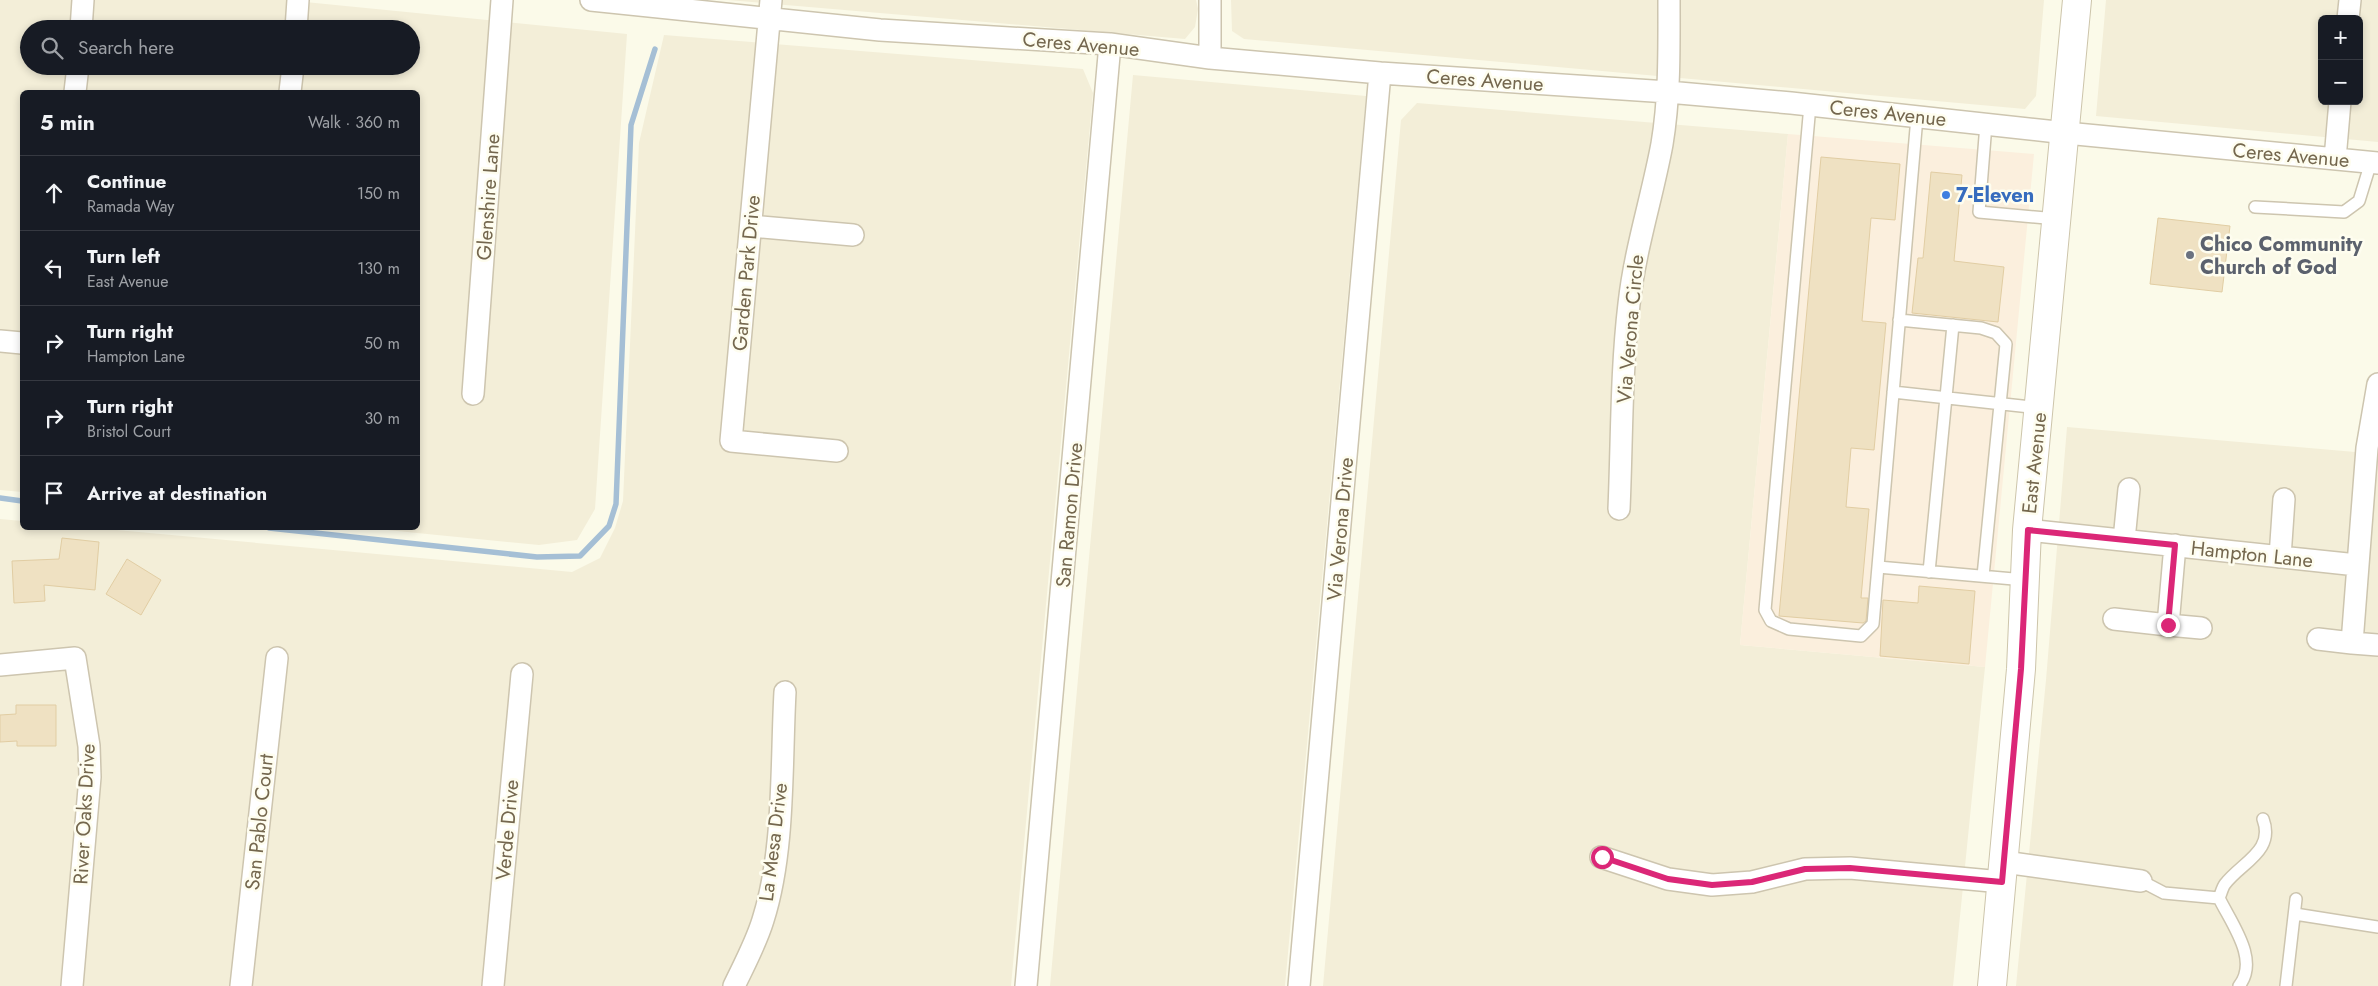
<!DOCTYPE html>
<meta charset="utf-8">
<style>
:root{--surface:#171b24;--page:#20242c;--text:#f1f3f6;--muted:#9ea1a6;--line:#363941}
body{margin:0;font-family:Jost,sans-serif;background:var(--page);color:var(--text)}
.controls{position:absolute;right:15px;top:15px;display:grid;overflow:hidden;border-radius:8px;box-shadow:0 2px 8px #0003}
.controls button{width:45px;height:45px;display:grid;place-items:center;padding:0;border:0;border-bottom:1px solid var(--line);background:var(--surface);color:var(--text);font:25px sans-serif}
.stop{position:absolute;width:15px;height:15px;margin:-11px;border:4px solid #db2777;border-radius:50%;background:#fff}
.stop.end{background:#db2777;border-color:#fff;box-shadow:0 1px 5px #0008}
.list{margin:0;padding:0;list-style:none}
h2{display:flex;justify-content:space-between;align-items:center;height:65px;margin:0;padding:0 20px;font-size:21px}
h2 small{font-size:16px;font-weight:400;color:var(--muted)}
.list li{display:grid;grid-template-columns:32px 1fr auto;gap:15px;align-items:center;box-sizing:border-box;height:75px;padding:0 20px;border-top:1px solid var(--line)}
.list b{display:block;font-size:19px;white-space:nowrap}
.list p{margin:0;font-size:16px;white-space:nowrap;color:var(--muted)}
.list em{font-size:16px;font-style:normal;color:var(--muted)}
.icon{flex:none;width:28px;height:28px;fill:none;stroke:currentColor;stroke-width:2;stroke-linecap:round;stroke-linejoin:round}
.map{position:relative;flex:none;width:2378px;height:986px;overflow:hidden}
.search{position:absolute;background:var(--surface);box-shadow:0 2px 8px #0003;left:20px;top:20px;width:400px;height:55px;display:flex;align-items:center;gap:12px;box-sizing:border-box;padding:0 18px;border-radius:28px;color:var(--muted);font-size:19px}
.panel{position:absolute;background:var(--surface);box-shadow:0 2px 8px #0003;left:20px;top:90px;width:400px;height:440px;border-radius:8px}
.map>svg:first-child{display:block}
.residential{fill:#f3eed8;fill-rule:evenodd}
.commercial{fill:#fbefdd}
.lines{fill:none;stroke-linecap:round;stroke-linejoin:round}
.stream{stroke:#a5bfd5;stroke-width:5.5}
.building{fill:#efe1c2;stroke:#e1cda3}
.service-casing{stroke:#cdc5af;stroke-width:14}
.minor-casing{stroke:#cdc5af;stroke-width:24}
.secondary-casing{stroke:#cdc5ab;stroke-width:30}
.service{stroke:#fff;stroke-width:11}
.minor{stroke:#fff;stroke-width:21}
.secondary{stroke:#fff;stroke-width:28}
.route{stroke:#db2777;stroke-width:6}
.shop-dot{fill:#3f7fe0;stroke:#fefdef;stroke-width:2}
.worship-dot{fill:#6b7280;stroke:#fefdef;stroke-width:2}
.labels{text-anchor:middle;stroke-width:5;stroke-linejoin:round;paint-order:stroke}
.street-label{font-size:20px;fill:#74674e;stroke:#fefdef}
.shop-label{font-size:20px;font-weight:bold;fill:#366cbe;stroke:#fefdef;text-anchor:start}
.worship-label{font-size:20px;font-weight:bold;fill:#5b616d;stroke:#fefdef;text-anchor:start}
</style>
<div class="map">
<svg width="2378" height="986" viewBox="0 0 2378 986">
<rect width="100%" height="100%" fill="#fbfae9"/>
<!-- residential -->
<path class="residential" d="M 0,0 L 285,0 L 627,34 L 595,509 L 577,540 L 539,545 L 367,528 L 418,528 L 418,92 L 22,92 L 22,492 L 0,490 ZM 29,29 L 411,29 L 411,66 L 29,66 Z
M 728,0 L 1196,0 L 1198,9 L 1195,27 L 1185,39 Z
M 1231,0 L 2044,0 L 2036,96 L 2025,109 L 1244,39 L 1232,31 Z
M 2106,0 L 2378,0 L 2378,142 L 2096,116 ZM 2322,19 L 2359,19 L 2359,101 L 2322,101 Z
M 664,35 L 1083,69 L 1093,93 L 1011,986 L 0,986 L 0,519 L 22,521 L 22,528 L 95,528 L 572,572 L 600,558 L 615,528 L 623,501 L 639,143 Z
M 1133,75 L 1366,96 L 1285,986 L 1050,986 Z
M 1417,103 L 1788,134 L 1740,645 L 1985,667 L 1953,986 L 1323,986 L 1401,120 Z
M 2067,427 L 2378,454 L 2378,986 L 2016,986 L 2046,680 Z"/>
<!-- commercial -->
<path class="commercial" d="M 1788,134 L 2034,154 L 1985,667 L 1740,645 Z"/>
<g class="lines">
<!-- stream -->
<path class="stream" d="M 0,498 L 22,501
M 269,528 L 537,557 L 580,556 L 609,526 L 616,504 L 631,125 L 655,49"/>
</g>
<!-- building -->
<path class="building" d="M 1821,157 L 1900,164 L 1895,220 L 1871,218 L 1862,321 L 1886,323 L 1874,450 L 1851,448 L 1846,507 L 1869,509 L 1861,598 L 1868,598 L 1866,621 L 1863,623 L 1779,616 Z
M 1931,172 L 1962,175 L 1954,261 L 2004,267 L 1998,322 L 1912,313 L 1918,258 L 1923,258 Z
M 2158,218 L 2230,226 L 2222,292 L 2150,284 Z
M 62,538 L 99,542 L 95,590 L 44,585 L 45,601 L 14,603 L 12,561 L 59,559 Z
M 127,559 L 161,580 L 141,615 L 106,594 Z
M 1919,586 L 1975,591 L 1969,664 L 1880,656 L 1883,600 L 1918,603 Z
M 16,705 L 56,705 L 56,746 L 17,746 L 17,741 L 0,742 L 0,715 L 16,714 Z"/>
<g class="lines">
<!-- service casing -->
<g class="service-casing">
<path id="service" d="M 1810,105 L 1765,610 L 1771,621 L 1789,629 L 1861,636 L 1873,624 L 1917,117
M 1986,124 L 1979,212 L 2057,219
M 2255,207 L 2344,212 L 2359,201 L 2371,162
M 1899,320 L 1981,328 L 1996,333 L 2006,344 L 1983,576
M 1893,392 L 2040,408
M 1878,567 L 2025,580
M 1929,572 L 1953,325
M 2141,881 L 2164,893 L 2219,898 C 2231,923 2260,960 2239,986
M 2219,898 C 2221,894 2222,888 2225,884 C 2242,862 2275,851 2263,819
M 2295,914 L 2378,927
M 2286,986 L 2296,899"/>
</g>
<!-- minor casing -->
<g class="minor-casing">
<path id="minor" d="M 591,0 L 880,30 L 1110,44 L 1210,58 L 1380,73 L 1668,92 L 1791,103 L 2066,133 L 2378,163
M 771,0 L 731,441 L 837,451
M 1210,0 L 1210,58
M 2348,19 L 2350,0
M 81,29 L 83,0
M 296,29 L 298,0
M 75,92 L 78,66
M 290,92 L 293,66
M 2335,159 L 2340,101
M 751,226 L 853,235
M 0,341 L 22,343
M 473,394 L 502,0
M 1619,509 C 1622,440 1621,372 1629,304 C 1635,249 1652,198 1662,144 C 1670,96 1669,48 1669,0
M 2027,530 L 2357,565
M 2124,540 L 2129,489
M 2280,557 L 2284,499
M 2114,619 L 2168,625 L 2175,545
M 2168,625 L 2201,628
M 2318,639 L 2352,643 L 2367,448 L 2378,384
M 2352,643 L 2378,645
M 0,665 L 75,658 L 89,746 L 90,777 L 72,986
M 1601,857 L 1668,879 L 1712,885 L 1752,882 L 1805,869 L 1850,868 L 2002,882
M 2004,862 L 2141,881
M 241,986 L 277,658
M 493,986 L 522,674
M 734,986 C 744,965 756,943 763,920 C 785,851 781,765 785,692
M 1026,986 L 1110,44
M 1299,986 L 1380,73"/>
</g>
<!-- secondary casing -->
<g class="secondary-casing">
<path id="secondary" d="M 1992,986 L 2021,669 L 2027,530 L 2077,0"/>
</g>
<!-- service -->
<use href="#service" class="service"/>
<!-- minor -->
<use href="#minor" class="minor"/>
<!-- secondary -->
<use href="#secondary" class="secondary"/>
</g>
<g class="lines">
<!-- route -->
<path class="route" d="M 1602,857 L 1668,879 L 1712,885 L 1752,882 L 1805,869 L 1850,868 L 2002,882 L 2021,669 L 2028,530 L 2175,545 L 2168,625"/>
</g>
<!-- markers -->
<circle class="shop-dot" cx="1946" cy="195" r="5"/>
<circle class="worship-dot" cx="2190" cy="255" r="5"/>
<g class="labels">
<!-- street labels -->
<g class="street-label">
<text transform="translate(1081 44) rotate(5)" y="7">Ceres Avenue</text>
<text transform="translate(1485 80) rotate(4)" y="7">Ceres Avenue</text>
<text transform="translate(1888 113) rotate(6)" y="7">Ceres Avenue</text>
<text transform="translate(2291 155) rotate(5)" y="7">Ceres Avenue</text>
<text transform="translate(488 197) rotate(-86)" y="7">Glenshire Lane</text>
<text transform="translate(746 273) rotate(-85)" y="7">Garden Park Drive</text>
<text transform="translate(1630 329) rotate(-85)" y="7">Via Verona Circle</text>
<text transform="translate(2034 463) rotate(-84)" y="7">East Avenue</text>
<text transform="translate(1069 515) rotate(-85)" y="7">San Ramon Drive</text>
<text transform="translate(1340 529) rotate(-85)" y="7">Via Verona Drive</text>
<text transform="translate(2252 554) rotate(6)" y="7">Hampton Lane</text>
<text transform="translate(84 814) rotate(-87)" y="7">River Oaks Drive</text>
<text transform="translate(259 822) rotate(-84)" y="7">San Pablo Court</text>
<text transform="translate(507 830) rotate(-85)" y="7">Verde Drive</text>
<text transform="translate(773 842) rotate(-83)" y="7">La Mesa Drive</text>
</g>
<!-- shop labels -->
<g class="shop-label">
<text x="1956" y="202">7-Eleven</text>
</g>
<!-- worship labels -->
<g class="worship-label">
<text x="2200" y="251">Chico Community<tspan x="2200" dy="23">Church of God</tspan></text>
</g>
</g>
</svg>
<div class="controls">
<button>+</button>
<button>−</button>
</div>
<div class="stop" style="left:1602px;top:857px"></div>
<div class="stop end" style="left:2168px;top:625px"></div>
<div class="search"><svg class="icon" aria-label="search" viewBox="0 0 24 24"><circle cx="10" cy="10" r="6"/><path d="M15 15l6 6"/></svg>Search here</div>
<section class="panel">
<h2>5 min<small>Walk · 360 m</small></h2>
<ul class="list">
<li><svg class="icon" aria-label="ahead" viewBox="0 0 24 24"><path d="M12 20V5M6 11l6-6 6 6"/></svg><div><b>Continue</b><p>Ramada Way</p></div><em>150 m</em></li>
<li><svg class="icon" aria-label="left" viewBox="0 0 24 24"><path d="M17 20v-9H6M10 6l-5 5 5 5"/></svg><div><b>Turn left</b><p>East Avenue</p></div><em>130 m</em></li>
<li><svg class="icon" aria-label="right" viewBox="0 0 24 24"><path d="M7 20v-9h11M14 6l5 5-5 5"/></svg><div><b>Turn right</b><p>Hampton Lane</p></div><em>50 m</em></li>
<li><svg class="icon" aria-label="right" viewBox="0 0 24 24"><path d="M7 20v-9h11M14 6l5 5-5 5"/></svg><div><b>Turn right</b><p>Bristol Court</p></div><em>30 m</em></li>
<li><svg class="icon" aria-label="arrive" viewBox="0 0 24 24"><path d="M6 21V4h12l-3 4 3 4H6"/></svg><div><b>Arrive at destination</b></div></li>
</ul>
</section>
</div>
